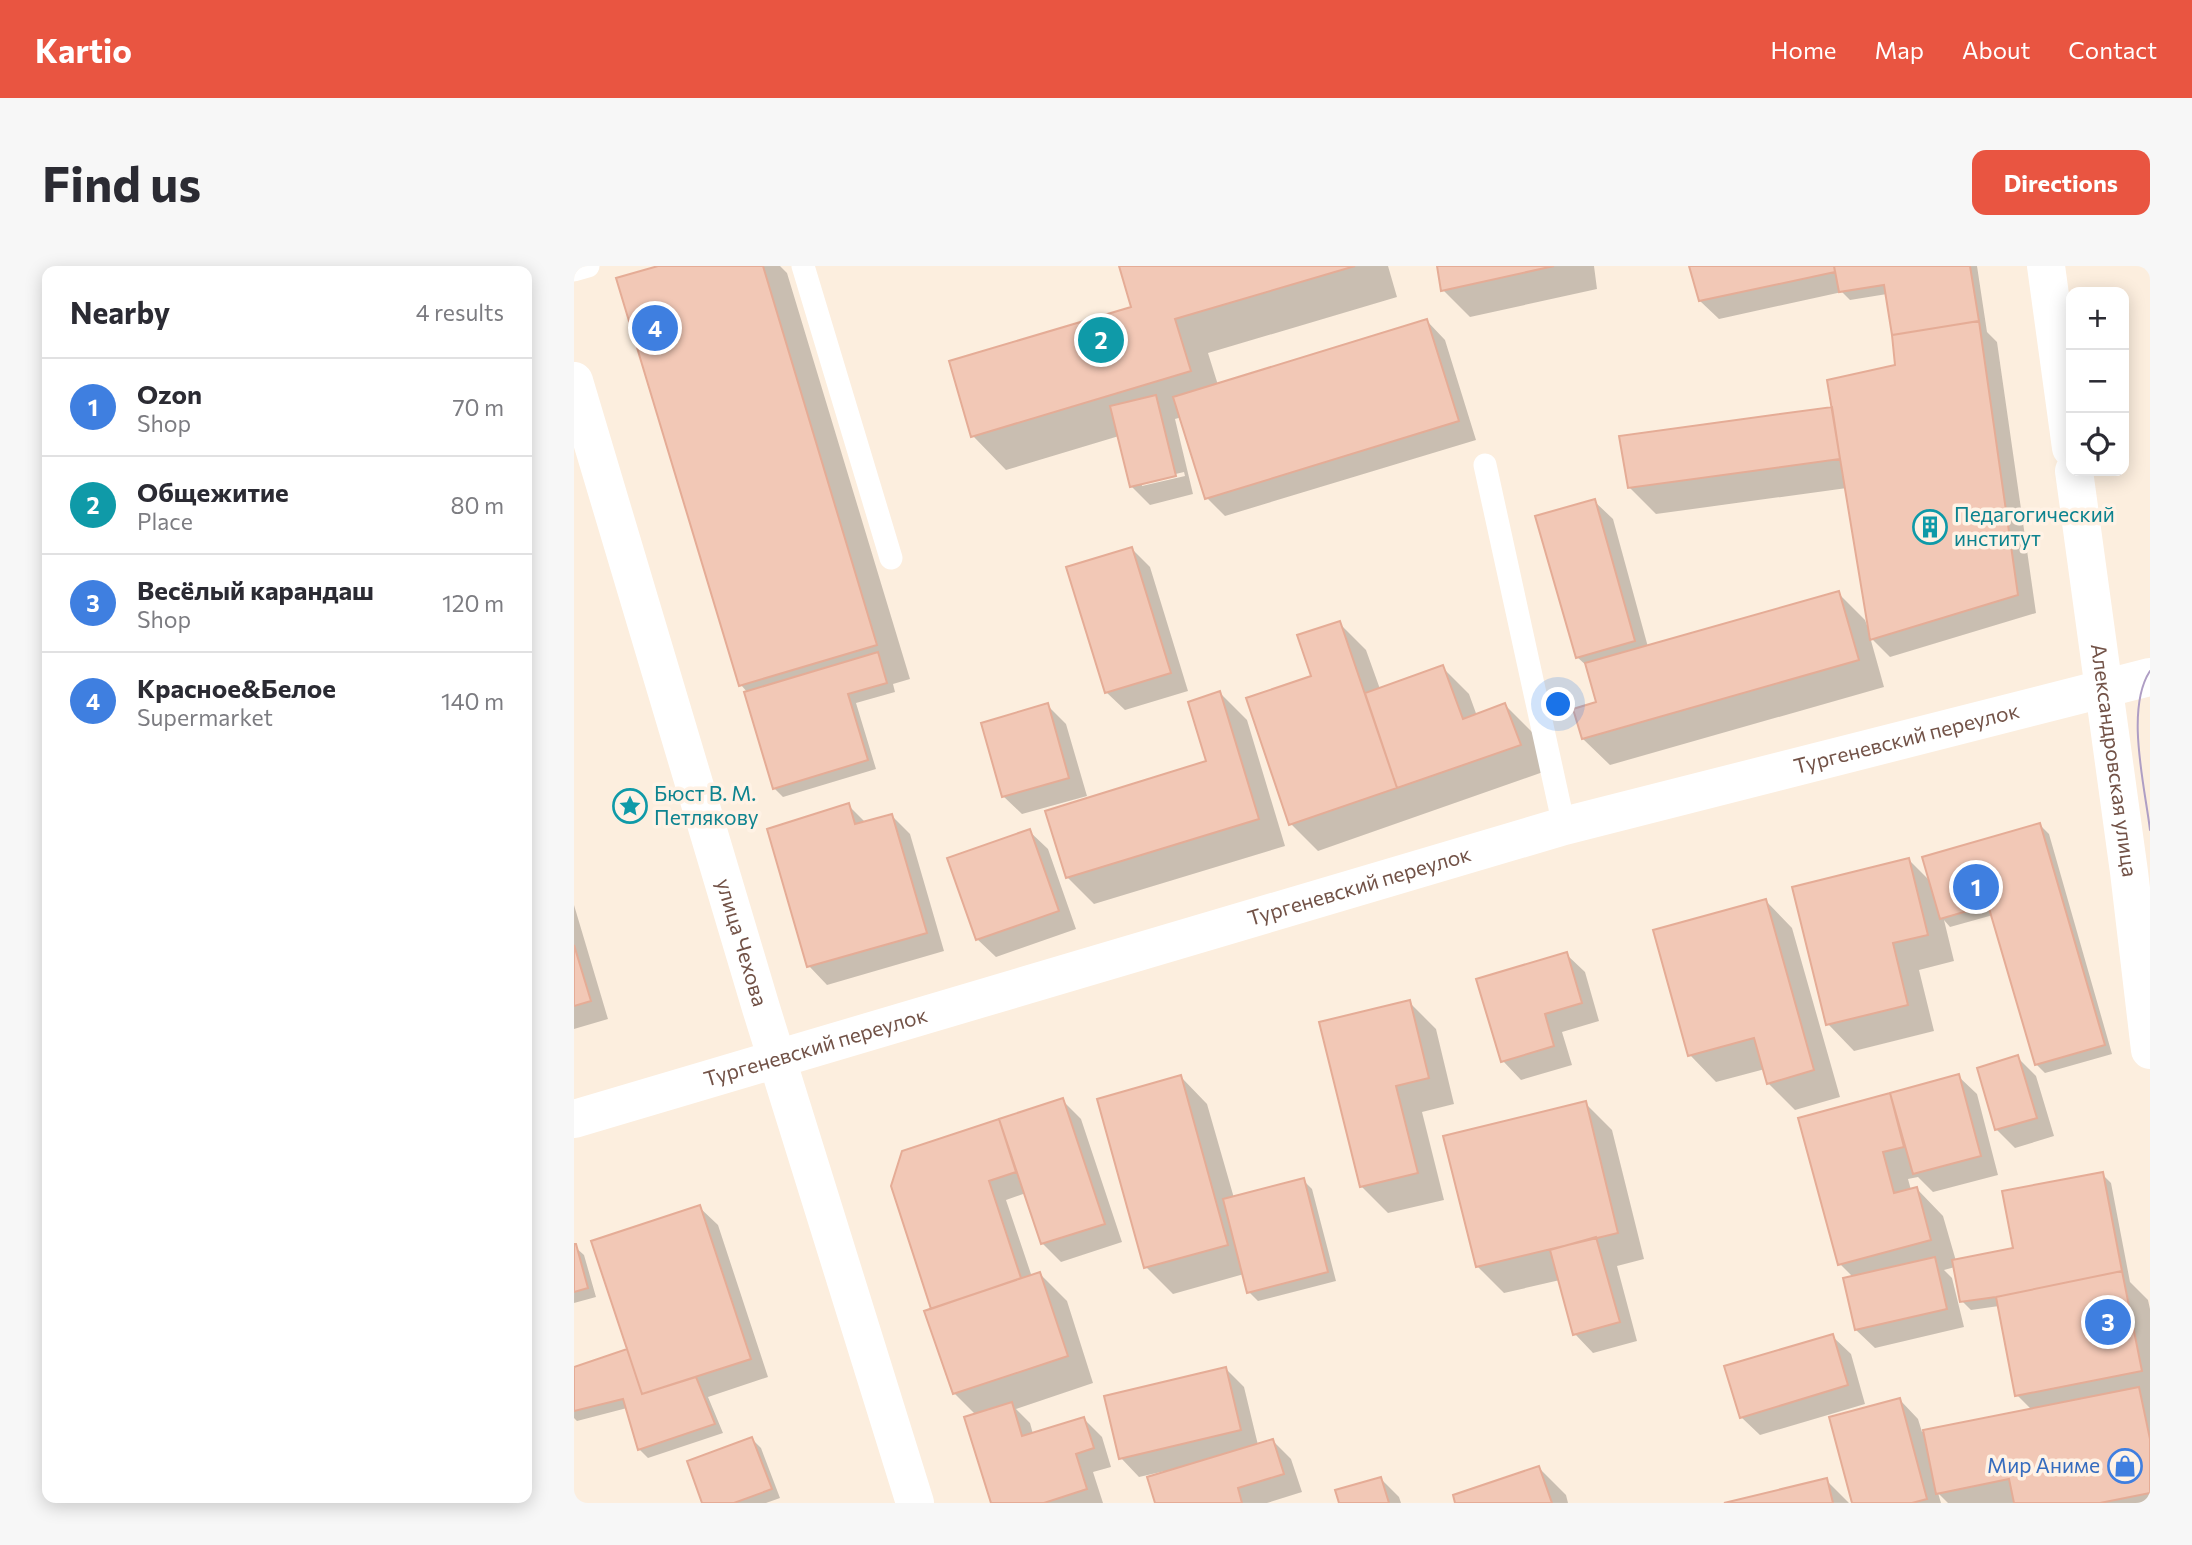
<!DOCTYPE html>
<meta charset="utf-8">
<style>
:root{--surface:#fff;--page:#f7f7f7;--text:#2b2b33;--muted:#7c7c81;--line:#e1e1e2;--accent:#e95541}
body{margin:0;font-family:Commissioner,sans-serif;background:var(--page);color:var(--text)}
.controls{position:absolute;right:21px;top:21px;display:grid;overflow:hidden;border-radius:14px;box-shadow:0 4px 18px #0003}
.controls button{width:63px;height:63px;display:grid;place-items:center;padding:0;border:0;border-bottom:2px solid var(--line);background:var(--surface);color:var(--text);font:35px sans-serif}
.you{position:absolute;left:985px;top:439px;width:24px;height:24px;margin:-18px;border:5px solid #fff;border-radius:50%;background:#1a73e8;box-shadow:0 0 0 10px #1a73e833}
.badge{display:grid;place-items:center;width:46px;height:46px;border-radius:50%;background:var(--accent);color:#fff;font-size:23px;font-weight:700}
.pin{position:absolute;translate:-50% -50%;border:4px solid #fff;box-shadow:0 2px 7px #0006}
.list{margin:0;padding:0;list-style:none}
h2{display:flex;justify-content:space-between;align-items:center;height:91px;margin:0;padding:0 28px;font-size:30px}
h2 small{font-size:23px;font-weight:400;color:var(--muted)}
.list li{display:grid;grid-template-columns:46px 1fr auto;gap:21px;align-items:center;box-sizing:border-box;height:98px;padding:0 28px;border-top:2px solid var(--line)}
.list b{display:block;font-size:26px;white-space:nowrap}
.list p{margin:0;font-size:23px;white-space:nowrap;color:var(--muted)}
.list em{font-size:23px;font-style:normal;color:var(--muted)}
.icon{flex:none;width:38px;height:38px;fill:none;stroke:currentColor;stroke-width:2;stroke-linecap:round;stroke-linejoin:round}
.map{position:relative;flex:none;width:1576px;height:1237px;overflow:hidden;border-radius:14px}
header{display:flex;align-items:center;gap:42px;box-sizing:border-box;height:98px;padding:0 35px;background:var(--accent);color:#fff}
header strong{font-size:33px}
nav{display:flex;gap:38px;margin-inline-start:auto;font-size:24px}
.intro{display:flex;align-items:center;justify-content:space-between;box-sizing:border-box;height:168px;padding:0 42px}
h1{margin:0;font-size:49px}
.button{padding:18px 32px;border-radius:14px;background:var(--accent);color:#fff;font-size:24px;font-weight:700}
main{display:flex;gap:42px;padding:0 42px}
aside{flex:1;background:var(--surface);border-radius:14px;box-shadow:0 4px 18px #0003}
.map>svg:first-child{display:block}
.shadow{fill:#0003;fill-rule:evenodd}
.building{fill:#f2c8b6;stroke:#e5ac96;stroke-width:2}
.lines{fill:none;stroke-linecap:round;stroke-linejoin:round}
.service{stroke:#fff;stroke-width:23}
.minor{stroke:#fff;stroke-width:38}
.tertiary{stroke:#fff;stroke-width:38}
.secondary{stroke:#fff;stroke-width:38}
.tram{stroke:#af9ec4;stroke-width:2}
.labels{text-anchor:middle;stroke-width:7;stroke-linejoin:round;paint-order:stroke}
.culture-label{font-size:21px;fill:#0d838f;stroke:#fff2e5;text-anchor:start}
.street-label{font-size:21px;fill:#725247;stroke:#fff2e5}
.shop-label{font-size:21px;fill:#366cbe;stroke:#fff2e5;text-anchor:end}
</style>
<header>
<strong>Kartio</strong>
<nav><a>Home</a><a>Map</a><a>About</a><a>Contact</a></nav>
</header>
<div class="intro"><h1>Find us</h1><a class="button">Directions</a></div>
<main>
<aside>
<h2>Nearby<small>4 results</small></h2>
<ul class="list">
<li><span class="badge" style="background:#3f7fe0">1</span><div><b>Ozon</b><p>Shop</p></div><em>70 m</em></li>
<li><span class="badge" style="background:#0f9aa8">2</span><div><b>Общежитие</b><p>Place</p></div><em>80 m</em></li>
<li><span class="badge" style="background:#3f7fe0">3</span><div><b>Весёлый карандаш</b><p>Shop</p></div><em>120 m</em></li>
<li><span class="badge" style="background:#3f7fe0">4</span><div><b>Красное&amp;Белое</b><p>Supermarket</p></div><em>140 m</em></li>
</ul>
</aside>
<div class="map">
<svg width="1576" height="1237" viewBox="0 0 1576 1237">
<rect width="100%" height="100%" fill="#fceede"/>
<!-- shadow -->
<path class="shadow" d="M 90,0 L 206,0 L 213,7 L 336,413 L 319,418 L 321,426 L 282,437 L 302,503 L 209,531 L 200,522 L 174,427 L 167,419 L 45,14 Z
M 547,0 L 814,0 L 823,31 L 634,87 L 644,119 L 853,55 L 871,74 L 902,174 L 651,250 L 633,232 L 608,151 L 601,153 L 619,228 L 576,239 L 557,220 L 545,170 L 432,204 L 399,170 L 559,43 ZM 610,206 L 611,210 L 568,220 L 568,216 Z
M 864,0 L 1020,0 L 1023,23 L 896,51 L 869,24 Z
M 1117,0 L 1403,0 L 1413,66 L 1423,76 L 1462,347 L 1316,391 L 1296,371 L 1310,421 L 1036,499 L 1009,473 L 1024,437 L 1014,401 L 1003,391 L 1020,235 L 1039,253 L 1074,381 L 1264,327 L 1291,354 L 1294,362 L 1296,362 L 1273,222 L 1082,248 L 1055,221 L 1259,143 L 1323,100 L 1313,28 L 1276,34 L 1268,26 L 1145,53 L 1126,35 Z
M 558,283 L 576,301 L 614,425 L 551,444 L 532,426 Z
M 765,357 L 792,384 L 806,423 L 868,401 L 895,428 L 903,450 L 931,439 L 958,466 L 972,505 L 744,585 L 717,558 L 739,411 Z
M 646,427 L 673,454 L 711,580 L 520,638 L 493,611 L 634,497 Z
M 473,439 L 492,458 L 513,530 L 448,548 L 429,530 Z
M 274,539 L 292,557 L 318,550 L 336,568 L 370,685 L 253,719 L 235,700 Z
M 1466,559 L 1475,568 L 1538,788 L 1471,807 L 1462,798 L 1419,649 L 1376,661 L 1370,654 L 1380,695 L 1345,704 L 1360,765 L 1280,785 L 1254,758 L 1335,594 L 1357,616 Z
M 455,565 L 474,583 L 502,663 L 422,691 L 403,673 Z
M 1192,635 L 1218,662 L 1266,831 L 1221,844 L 1194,817 L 1191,803 L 1142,816 L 1116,789 Z
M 0,639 L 34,753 L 0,763 Z
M 992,688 L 1011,706 L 1025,755 L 988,766 L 998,799 L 947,814 L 929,795 Z
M 835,736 L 862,763 L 880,838 L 848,846 L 870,934 L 814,947 L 787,920 Z
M 1443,791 L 1462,810 L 1480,870 L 1441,882 L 1423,864 Z
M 1384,810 L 1403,828 L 1424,909 L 1359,926 L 1344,911 L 1334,913 L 1337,924 L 1343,923 L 1369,950 L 1382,995 L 1441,984 L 1528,908 L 1537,917 L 1556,1016 L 1574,1034 L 1576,1043 L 1576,1237 L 1374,1237 L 1364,1227 L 1367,1237 L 1280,1237 L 1326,1134 L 1344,1153 L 1348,1166 L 1458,1144 L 1443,1129 L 1425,1040 L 1397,1044 L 1388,1035 L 1381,1001 L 1370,1004 L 1378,1012 L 1390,1061 L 1301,1082 L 1282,1064 L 1280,1012 L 1266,998 L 1316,829 Z
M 607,811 L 633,838 L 660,932 L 729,914 L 738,923 L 762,1015 L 684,1035 L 675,1026 L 670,1008 L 599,1028 L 572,1001 Z
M 488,834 L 507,853 L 548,976 L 487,996 L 469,978 L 452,927 L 432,934 L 458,1011 L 466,1008 L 493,1035 L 519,1117 L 442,1143 L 456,1157 L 459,1168 L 510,1153 L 528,1171 L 537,1201 L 519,1206 L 529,1237 L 418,1237 L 402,1149 L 380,1127 L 360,1044 L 329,886 Z
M 1011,837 L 1038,864 L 1070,993 L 1043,1000 L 1063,1075 L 1019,1087 L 1001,1068 L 986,1014 L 930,1027 L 903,1000 Z
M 125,941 L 144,959 L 194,1111 L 134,1131 L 149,1167 L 74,1192 L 65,1183 L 53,1142 L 3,1155 L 0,1152 L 0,1103 L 55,1084 Z
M 0,980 L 10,989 L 22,1031 L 0,1037 Z
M 1258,1070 L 1277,1088 L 1291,1138 L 1186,1169 L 1167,1151 Z
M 651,1102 L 670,1121 L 684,1179 L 699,1175 L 717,1193 L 728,1226 L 693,1237 L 583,1237 L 591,1205 L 565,1211 L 547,1192 Z
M 178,1173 L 187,1182 L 206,1232 L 192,1237 L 130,1237 Z
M 965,1202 L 992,1229 L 994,1237 L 883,1237 Z
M 807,1213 L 825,1231 L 827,1237 L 767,1237 Z
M 1252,1214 L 1275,1237 L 1157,1237 Z"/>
<!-- building -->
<path class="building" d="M 84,0 L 189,0 L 303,379 L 165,420 L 42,12 Z
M 545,0 L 781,0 L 601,53 L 617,105 L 397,171 L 375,95 L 557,41 Z
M 863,0 L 980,0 L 867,25 Z
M 1115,0 L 1260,0 L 1261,6 L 1125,35 Z
M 1260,0 L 1396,0 L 1405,55 L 1318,69 L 1310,19 L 1265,26 Z
M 853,53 L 885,155 L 631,233 L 599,131 Z
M 1405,55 L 1444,329 L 1296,374 L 1253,114 L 1321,99 L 1318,69 Z
M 582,129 L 602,210 L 556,221 L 536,140 Z
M 1258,141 L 1266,193 L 1054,222 L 1045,170 Z
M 1021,233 L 1061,375 L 1002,392 L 961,250 Z
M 558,281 L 597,407 L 531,427 L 492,301 Z
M 1265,325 L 1285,394 L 1008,473 L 999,443 L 1022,436 L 1011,397 Z
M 766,355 L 823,522 L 715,559 L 672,432 L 737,410 L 723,369 Z
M 304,386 L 313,417 L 274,428 L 294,494 L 199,523 L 170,426 Z
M 869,399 L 889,453 L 931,437 L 947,479 L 823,522 L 791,427 Z
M 646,425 L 685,553 L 492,612 L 471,545 L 632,495 L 614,436 Z
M 474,437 L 495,512 L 428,531 L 407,457 Z
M 275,537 L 281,558 L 318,548 L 353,667 L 233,701 L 193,563 Z
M 1466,557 L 1531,779 L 1461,799 L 1414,639 L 1366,653 L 1348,591 Z
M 456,563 L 485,645 L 402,674 L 373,592 Z
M 1335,592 L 1354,669 L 1319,677 L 1334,739 L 1252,759 L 1218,621 Z
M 1192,633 L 1240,804 L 1193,818 L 1180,772 L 1114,790 L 1079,664 Z
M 0,679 L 17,735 L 0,740 Z
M 993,686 L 1008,737 L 971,748 L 980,780 L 927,796 L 902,713 Z
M 836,734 L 855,812 L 822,820 L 844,907 L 786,921 L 745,756 Z
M 1444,789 L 1463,852 L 1421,864 L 1403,802 Z
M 1385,808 L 1407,890 L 1339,908 L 1316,827 Z
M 607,809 L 654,979 L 570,1002 L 523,833 Z
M 1316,827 L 1330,881 L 1309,886 L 1320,927 L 1343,921 L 1357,974 L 1264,999 L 1224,852 Z
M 489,832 L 531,958 L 467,978 L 425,853 Z
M 1012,835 L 1044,967 L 902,1001 L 869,870 Z
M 425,853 L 442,906 L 415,915 L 447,1012 L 357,1043 L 317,920 L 328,885 Z
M 1529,906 L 1548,1005 L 1422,1031 L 1386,1036 L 1378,994 L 1439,982 L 1428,925 Z
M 730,912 L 754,1006 L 673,1027 L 649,933 Z
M 126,939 L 177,1093 L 68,1128 L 17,975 Z
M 1022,971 L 1046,1056 L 999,1069 L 976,984 Z
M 0,978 L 2,978 L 14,1022 L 0,1026 Z
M 1361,991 L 1373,1043 L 1281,1064 L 1269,1012 Z
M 1548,1005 L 1568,1105 L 1441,1130 L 1422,1031 Z
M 466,1006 L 494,1090 L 379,1128 L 350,1045 Z
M 1259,1068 L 1274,1119 L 1166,1152 L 1150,1100 Z
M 53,1083 L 68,1128 L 122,1111 L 141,1158 L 64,1184 L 49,1133 L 0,1145 L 0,1101 Z
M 652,1101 L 667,1164 L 545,1193 L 530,1130 Z
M 1565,1121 L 1576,1173 L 1576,1227 L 1526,1237 L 1440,1237 L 1435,1213 L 1362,1228 L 1349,1164 Z
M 1326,1132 L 1353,1233 L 1338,1237 L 1278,1237 L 1255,1151 Z
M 438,1136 L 448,1170 L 510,1151 L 520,1182 L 502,1188 L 513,1223 L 470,1237 L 417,1237 L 390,1151 Z
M 178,1171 L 198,1223 L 160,1237 L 128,1237 L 113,1195 Z
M 699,1173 L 710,1208 L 664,1222 L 668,1237 L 581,1237 L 573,1211 Z
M 965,1200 L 978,1237 L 881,1237 L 879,1229 Z
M 807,1211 L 815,1237 L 765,1237 L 761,1224 Z
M 1253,1212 L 1259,1237 L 1150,1237 Z"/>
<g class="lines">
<!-- service -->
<path class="service" d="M 229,0 L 317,292
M 0,4 L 14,0
M 911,199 L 990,560"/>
<!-- minor -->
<path class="minor" id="s1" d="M 0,853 L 990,560 L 1576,411"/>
<!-- tertiary -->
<g class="tertiary">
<path d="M 1472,0 L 1497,182"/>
<path id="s2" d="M 1500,205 L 1555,606 L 1576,784"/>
</g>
<!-- secondary -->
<path class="secondary" id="s3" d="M 0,115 L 187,742 L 341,1237"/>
<!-- tram -->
<path class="tram" d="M 1576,405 C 1551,443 1571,521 1576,564"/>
</g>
<!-- icons -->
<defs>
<g id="building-ring" transform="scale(1.75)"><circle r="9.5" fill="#fff2e5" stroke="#0f9aa8" stroke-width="1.5"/><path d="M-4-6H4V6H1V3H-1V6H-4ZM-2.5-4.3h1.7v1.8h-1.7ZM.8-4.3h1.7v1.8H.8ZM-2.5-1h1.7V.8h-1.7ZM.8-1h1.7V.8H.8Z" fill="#0f9aa8"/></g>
<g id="sight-ring" transform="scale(1.75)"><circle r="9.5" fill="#fff2e5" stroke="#0f9aa8" stroke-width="1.5"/><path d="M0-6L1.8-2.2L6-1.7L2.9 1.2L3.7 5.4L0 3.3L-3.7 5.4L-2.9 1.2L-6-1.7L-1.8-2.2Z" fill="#0f9aa8"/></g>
<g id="shop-ring" transform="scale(1.75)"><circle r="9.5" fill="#fff2e5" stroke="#3f7fe0" stroke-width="1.5"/><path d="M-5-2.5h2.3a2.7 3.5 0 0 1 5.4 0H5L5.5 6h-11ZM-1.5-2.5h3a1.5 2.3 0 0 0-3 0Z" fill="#3f7fe0"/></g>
</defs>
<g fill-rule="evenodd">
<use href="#building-ring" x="1356" y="261"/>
<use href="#sight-ring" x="56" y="540"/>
<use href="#shop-ring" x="1551" y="1200"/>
</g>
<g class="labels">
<!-- culture labels -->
<g class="culture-label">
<text x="1380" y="256">Педагогический<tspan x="1380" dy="24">институт</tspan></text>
<text x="80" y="535">Бюст В. М.<tspan x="80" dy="24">Петлякову</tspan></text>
</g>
<!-- street labels -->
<g class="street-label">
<text dy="7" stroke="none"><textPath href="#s1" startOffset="1386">Тургеневский переулок</textPath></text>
<text dy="7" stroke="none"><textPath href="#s2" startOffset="292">Александровская улица</textPath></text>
<text dy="7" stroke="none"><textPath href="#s1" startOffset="819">Тургеневский переулок</textPath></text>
<text dy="7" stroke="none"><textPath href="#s3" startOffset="586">улица Чехова</textPath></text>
<text dy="7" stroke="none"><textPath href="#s1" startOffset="252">Тургеневский переулок</textPath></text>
</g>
<!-- shop labels -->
<g class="shop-label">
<text x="1526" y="1207">Мир Аниме</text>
</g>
</g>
</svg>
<div class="controls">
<button>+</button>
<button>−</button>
<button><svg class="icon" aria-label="locate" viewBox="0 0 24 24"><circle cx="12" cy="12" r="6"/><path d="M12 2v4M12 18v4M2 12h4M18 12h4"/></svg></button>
</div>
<div class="you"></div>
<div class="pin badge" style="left:1402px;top:621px;background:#3f7fe0">1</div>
<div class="pin badge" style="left:527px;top:74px;background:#0f9aa8">2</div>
<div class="pin badge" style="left:1534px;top:1056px;background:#3f7fe0">3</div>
<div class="pin badge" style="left:81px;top:62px;background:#3f7fe0">4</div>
</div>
</main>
